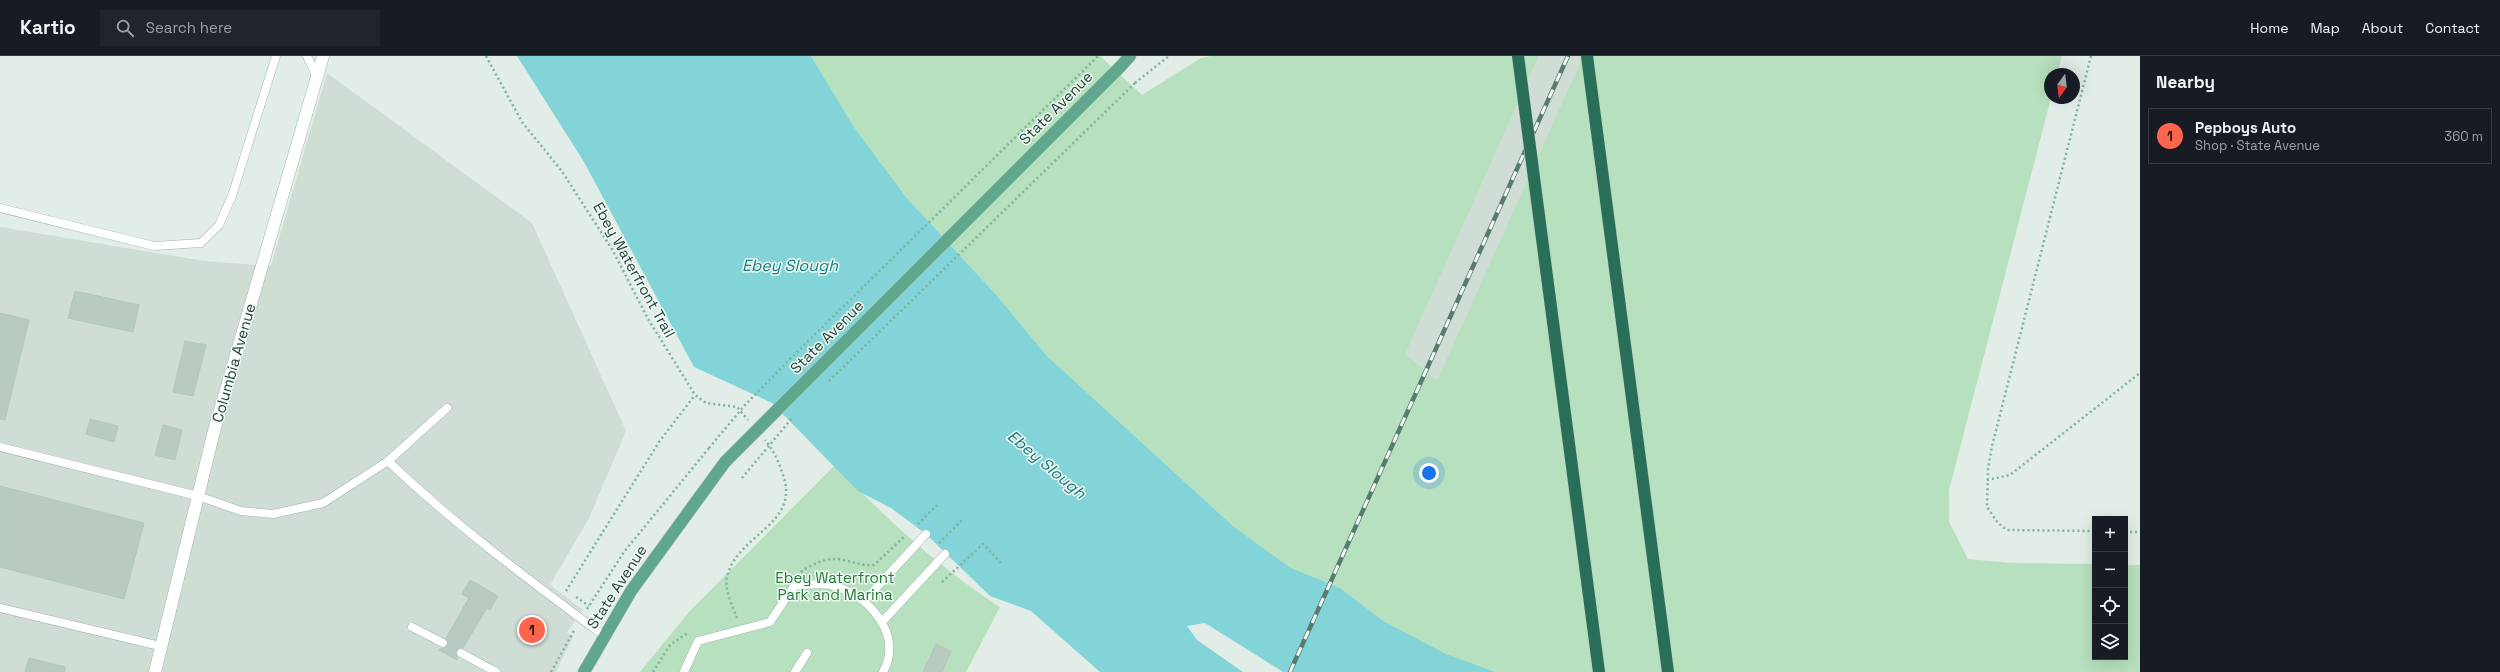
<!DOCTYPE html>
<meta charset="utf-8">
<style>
:root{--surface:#171b24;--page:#20242c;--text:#f1f3f6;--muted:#9ea1a6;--line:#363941;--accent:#ff644c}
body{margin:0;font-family:"Space Grotesk",sans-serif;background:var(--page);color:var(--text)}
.controls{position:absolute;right:12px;bottom:12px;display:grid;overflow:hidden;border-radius:0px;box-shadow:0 4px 16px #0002}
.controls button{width:36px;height:36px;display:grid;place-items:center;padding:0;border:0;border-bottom:1px solid var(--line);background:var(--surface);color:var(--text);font:20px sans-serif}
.compass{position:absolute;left:2044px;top:12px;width:36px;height:36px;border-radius:50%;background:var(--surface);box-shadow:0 4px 16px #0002;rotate:194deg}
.you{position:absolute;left:1429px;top:417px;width:14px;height:14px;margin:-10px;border:3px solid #fff;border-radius:50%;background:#1a73e8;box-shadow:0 0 0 6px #1a73e833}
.badge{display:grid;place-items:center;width:26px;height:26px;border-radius:50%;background:var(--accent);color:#111;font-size:13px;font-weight:700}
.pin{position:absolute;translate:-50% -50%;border:2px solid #fff;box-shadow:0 1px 4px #0006}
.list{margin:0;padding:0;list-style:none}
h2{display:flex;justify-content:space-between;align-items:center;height:52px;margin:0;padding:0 16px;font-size:17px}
h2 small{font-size:13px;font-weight:400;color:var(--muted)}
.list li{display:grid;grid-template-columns:26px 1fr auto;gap:12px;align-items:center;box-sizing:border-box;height:56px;margin:0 8px 8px;padding:0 8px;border:1px solid var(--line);border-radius:0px}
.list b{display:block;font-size:15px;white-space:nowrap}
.list p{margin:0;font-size:13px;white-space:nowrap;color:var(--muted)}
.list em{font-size:13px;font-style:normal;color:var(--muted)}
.icon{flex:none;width:22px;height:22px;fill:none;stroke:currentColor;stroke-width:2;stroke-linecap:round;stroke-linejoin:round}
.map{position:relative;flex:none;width:2140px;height:616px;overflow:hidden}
header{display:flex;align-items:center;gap:24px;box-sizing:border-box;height:56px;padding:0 20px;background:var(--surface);border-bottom:1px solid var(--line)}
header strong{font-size:19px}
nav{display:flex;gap:22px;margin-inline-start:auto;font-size:14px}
.search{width:280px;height:36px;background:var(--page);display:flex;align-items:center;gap:10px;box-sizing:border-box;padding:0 14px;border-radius:0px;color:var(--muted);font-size:15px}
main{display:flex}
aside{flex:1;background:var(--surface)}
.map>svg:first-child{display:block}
.built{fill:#cfddd5}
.green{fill:#b7e0be}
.water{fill:#83d4d8}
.pier{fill:#e1ede6}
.building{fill:#b9cbc1;stroke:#b2c7bc}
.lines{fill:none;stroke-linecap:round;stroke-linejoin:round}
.lane-casing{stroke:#a3b5ad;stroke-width:9}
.street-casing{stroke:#a3b5ad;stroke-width:13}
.primary-casing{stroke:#c0c9c6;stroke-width:13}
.highway-casing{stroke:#c0c9c6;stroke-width:13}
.path{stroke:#7eb49d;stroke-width:2.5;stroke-dasharray:2 3;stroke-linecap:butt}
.lane{stroke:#fff;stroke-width:8}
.street{stroke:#fff;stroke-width:12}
.primary{stroke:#61a78d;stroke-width:12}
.highway{stroke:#286e58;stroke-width:12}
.rail-casing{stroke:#597b6e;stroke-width:4.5}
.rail{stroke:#f1f9f4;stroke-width:3;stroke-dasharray:9;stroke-linecap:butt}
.primary-bridge-casing{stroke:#c0c9c6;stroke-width:13;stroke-linecap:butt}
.highway-bridge-casing{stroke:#c0c9c6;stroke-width:13;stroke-linecap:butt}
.path-bridge{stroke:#7eb49d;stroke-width:2.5;stroke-dasharray:2 3;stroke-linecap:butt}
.primary-bridge{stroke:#61a78d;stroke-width:12}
.highway-bridge{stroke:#286e58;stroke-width:12}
.labels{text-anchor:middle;stroke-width:3;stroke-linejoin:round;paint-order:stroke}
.street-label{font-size:15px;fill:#1f3f33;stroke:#f1f9f4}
.park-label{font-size:15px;fill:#257a3c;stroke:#f1f9f4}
.water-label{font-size:16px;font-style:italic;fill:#137b81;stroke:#f1f9f4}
</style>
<header>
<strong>Kartio</strong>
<div class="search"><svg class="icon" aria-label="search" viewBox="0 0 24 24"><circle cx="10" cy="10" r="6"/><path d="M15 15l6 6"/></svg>Search here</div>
<nav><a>Home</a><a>Map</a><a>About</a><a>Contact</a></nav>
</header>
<main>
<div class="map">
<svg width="2140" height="616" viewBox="0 0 2140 616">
<rect width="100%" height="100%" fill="#e1ede6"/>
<!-- built -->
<path class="built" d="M 1539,0 L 1583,0 L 1437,326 L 1404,298 Z
M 327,17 L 532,167 L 626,375 L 589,462 L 550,529 L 583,554 L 567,576 L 573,581 L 556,616 L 0,616 L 0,171 L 204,205 L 271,210 Z"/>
<!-- green -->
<path class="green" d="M 811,0 L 1100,0 L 1142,39 L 1201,2 L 1211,0 L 1539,0 L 1405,298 L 1437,325 L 1583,0 L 2062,0 L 2057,18 L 2050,18 L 2051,42 L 1949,434 L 1949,466 L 1968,503 L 2010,507 L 2095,508 L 2095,601 L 2125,601 L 2125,509 L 2140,509 L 2140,616 L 1464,616 L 1385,566 L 1340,532 L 1289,511 L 1233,470 L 1047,300 L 999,242 L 906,141 L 854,71 Z
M 835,409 C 885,462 938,511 1000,551 L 966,616 L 640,616 L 689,556 Z"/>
<!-- water -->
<path class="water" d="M 517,0 L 811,0 L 854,71 L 906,141 L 999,242 L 1047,300 L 1233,470 L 1289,511 L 1340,532 L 1385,566 L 1446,598 L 1495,616 L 1100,616 L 1031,555 L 990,540 L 926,478 L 891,452 L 858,435 L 772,347 L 694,311 L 584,106 Z"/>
<!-- pier -->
<path class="pier" d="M 1205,567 L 1283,616 L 1243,616 L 1197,584 L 1187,570 Z"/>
<!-- building -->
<path class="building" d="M 75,235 L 139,249 L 133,276 L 68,262 Z
M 0,257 L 29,264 L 5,364 L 0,363 Z
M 185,285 L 206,289 L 193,340 L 173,336 Z
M 90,363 L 118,370 L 114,386 L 86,378 Z
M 163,369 L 182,374 L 175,404 L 155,399 Z
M 0,430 L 144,467 L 124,543 L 0,511 Z
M 470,524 L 498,540 L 490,554 L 487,552 L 463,592 L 456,594 L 457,604 L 439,594 L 448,589 L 446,582 L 469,542 L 462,538 Z
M 936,588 L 951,595 L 942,616 L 923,616 Z
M 29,602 L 65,611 L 65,616 L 25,616 Z"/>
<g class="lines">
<!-- lane casing -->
<g class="lane-casing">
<path id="lane" d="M 307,0 L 317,21
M 0,152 L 154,190 L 201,187 L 219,169 L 232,140 L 276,0
M 0,391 L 198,440 L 241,455 L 273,458 L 323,447 L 388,405 L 447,352
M 388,405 C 455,469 529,524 603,579
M 864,545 L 926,478
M 0,552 L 160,590
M 882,566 L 945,498
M 412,571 L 443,587
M 461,597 L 496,616
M 684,616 L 698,585 L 770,566 L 794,530 C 806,529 819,527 831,529 C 868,538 904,578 883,616
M 795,616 L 807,597"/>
</g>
<!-- street casing -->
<g class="street-casing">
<path id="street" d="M 155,616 L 214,375 L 323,0"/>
</g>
<!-- primary casing -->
<g class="primary-casing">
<path id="primary" d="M 1120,11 L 1130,0
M 584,616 L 631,535 L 725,406"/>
</g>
<!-- highway casing -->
<g class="highway-casing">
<path id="highway" d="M 1587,0 L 1668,616"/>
</g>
<!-- path -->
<path class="path" d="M 486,0 L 522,66 L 561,114 L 612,193 L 648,263 L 695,339 L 706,347 L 737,351 L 748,364
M 2091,0 L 1992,390 L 1988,413 L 1987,451 L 1998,467 L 2007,474 L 2095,475
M 1135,27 L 1169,0
M 1987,424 L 2010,419 L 2140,317
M 918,468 L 939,447
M 2125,476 L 2140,476
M 939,487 L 962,464
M 801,516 C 811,508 830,500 843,504 C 855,506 862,510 874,509 L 904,481
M 942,526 L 983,488 L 1002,508
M 566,535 L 659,386 L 695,339
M 576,541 L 589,550
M 587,553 L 624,496 L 709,392
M 737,562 C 733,551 724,533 727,521 C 737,477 803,469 782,416 C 778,404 773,394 765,384
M 551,616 L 575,573
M 653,616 L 670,589 L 688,577"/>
<!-- lane -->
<use href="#lane" class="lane"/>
<!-- street -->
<use href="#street" class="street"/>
<!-- primary -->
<use href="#primary" class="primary"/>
<!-- highway -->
<use href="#highway" class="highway"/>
<!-- rail casing -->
<g class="rail-casing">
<path id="rail" d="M 1290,616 L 1568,0"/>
</g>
<!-- rail -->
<use href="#rail" class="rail"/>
<!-- primary-bridge casing -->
<g class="primary-bridge-casing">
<path id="primary-bridge" d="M 725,406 L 1120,11"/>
</g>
<!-- highway-bridge casing -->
<g class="highway-bridge-casing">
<path id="highway-bridge" d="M 1518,0 L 1599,616"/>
</g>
<!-- path-bridge -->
<path class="path-bridge" d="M 829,325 L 1135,27
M 709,392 L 745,349 L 791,302 L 1098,0
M 742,422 L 793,361"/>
<!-- primary-bridge -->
<use href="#primary-bridge" class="primary-bridge"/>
<!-- highway-bridge -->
<use href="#highway-bridge" class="highway-bridge"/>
</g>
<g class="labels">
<!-- street labels -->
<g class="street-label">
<text transform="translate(1056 52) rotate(-45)" y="5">State Avenue</text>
<text transform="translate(634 214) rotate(61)" y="5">Ebey Waterfront Trail</text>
<text transform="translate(827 281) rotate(-45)" y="5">State Avenue</text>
<text transform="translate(234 307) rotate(-74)" y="5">Columbia Avenue</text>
<text transform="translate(617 531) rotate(-57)" y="5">State Avenue</text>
</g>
<!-- park labels -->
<g class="park-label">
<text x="835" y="527">Ebey Waterfront<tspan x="835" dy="17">Park and Marina</tspan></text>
</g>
<!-- water labels -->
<g class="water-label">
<text x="790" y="215">Ebey Slough</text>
<text transform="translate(1047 408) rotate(40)" y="6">Ebey Slough</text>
</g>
</g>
</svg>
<div class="controls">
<button>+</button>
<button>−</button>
<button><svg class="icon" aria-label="locate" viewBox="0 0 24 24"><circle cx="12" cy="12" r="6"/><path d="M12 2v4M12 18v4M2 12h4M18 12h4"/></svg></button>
<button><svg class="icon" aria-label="layers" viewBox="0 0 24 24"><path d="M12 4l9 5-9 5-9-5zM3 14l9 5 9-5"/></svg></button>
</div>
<svg class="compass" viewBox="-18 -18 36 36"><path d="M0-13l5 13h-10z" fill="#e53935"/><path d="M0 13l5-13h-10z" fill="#9ea1a6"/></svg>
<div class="you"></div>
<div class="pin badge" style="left:532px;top:574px">1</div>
</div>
<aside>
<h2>Nearby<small></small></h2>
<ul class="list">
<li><span class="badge">1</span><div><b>Pepboys Auto</b><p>Shop · State Avenue</p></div><em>360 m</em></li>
</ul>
</aside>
</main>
